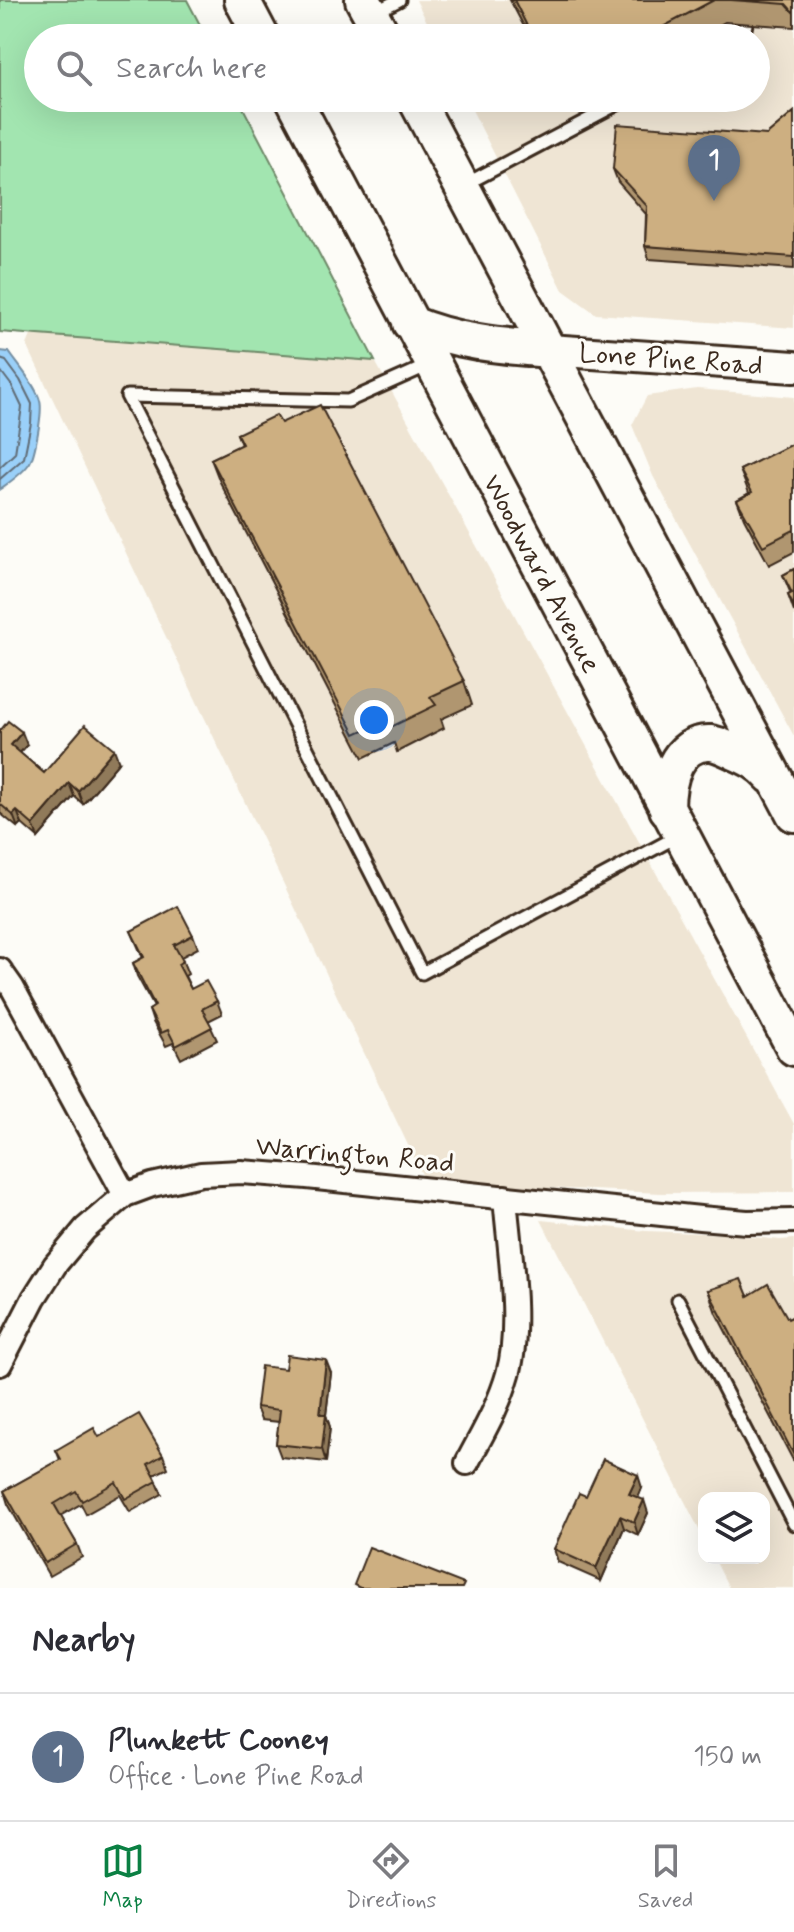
<!DOCTYPE html>
<meta charset="utf-8">
<style>
:root{--surface:#fff;--page:#f2f2f3;--text:#2b2b33;--muted:#7c7c81;--line:#e1e1e2;--accent:#0b8043}
body{margin:0;font-family:Mynerve,sans-serif;background:var(--page);color:var(--text)}
.controls{position:absolute;right:24px;bottom:24px;display:grid;overflow:hidden;border-radius:16px;box-shadow:0 8px 32px #0002}
.controls button{width:72px;height:72px;display:grid;place-items:center;padding:0;border:0;border-bottom:2px solid var(--line);background:var(--surface);color:var(--text);font:40px sans-serif}
.you{position:absolute;left:374px;top:720px;width:28px;height:28px;margin:-20px;border:6px solid #fff;border-radius:50%;background:#1a73e8;box-shadow:0 0 0 12px #1a73e833}
.badge{display:grid;place-items:center;width:52px;height:52px;border-radius:50%;background:var(--accent);color:#fff;font-size:26px;font-weight:700}
.pin{position:absolute;translate:-50% -66px;filter:drop-shadow(0 2px 4px #0008)}
.pin::after{content:'';position:absolute;top:42px;width:28px;height:24px;background:inherit;clip-path:polygon(0 0,100% 0,50% 100%)}
.list{margin:0;padding:0;list-style:none}
h2{display:flex;justify-content:space-between;align-items:center;height:104px;margin:0;padding:0 32px;font-size:34px}
h2 small{font-size:26px;font-weight:400;color:var(--muted)}
.list li{display:grid;grid-template-columns:52px 1fr auto;gap:24px;align-items:center;box-sizing:border-box;height:128px;padding:0 32px;border-top:2px solid var(--line)}
.list b{display:block;font-size:30px;white-space:nowrap}
.list p{margin:0;font-size:26px;white-space:nowrap;color:var(--muted)}
.list em{font-size:26px;font-style:normal;color:var(--muted)}
.icon{flex:none;width:44px;height:44px;fill:none;stroke:currentColor;stroke-width:2;stroke-linecap:round;stroke-linejoin:round}
.map{position:relative;flex:none;width:794px;height:1588px;overflow:hidden}
.search{position:absolute;background:var(--surface);box-shadow:0 8px 32px #0002;left:24px;right:24px;top:24px;height:88px;display:flex;align-items:center;gap:20px;box-sizing:border-box;padding:0 28px;border-radius:44px;color:var(--muted);font-size:30px}
.sheet{height:232px;background:var(--surface)}
nav{display:flex;justify-content:space-around;align-items:center;box-sizing:border-box;height:112px;border-top:2px solid var(--line);background:var(--surface);font-size:22px;color:var(--muted)}
nav a{display:grid;justify-items:center;gap:4px}
nav .on{color:var(--accent)}
.map>svg:first-child{display:block}
.built{fill:#efe5d4}
.green{fill:#a2e5b0;stroke:#6e8867;stroke-width:2}
.water{fill:#9ad0f9;stroke:#748ea1;stroke-width:2}
.lines{fill:none;stroke-linecap:round;stroke-linejoin:round}
.shore{stroke:#616c76;stroke-width:2}
.lane-casing{stroke:#3b2a1e;stroke-width:17}
.street-casing{stroke:#3b2a1e;stroke-width:28}
.secondary-casing{stroke:#3b2a1e;stroke-width:36}
.primary-casing{stroke:#3b2a1e;stroke-width:40}
.lane{stroke:#fdfcf7;stroke-width:11}
.street{stroke:#fdfcf7;stroke-width:22}
.secondary{stroke:#fdfcf7;stroke-width:30}
.primary{stroke:#fdfcf7;stroke-width:34}
.wall{fill:#b0966f;stroke:#3b2a1e;stroke-width:2}
.shaded-wall{fill:#907a5a;stroke:#3b2a1e;stroke-width:2}
.building{fill:#cdaf81;stroke:#3b2a1e;stroke-width:2}
.labels{text-anchor:middle;stroke-width:6;stroke-linejoin:round;paint-order:stroke}
.street-label{font-size:28px;fill:#3b2a1e;stroke:#fdfcf7}
</style>
<div class="map">
<svg width="794" height="1588" viewBox="0 0 794 1588">
<rect width="100%" height="100%" fill="#fdfcf7"/>
<filter id="ink" filterUnits="userSpaceOnUse"><feTurbulence type="fractalNoise" baseFrequency=".0125" numOctaves="2"/><feDisplacementMap in="SourceGraphic" scale="16" xChannelSelector="R" yChannelSelector="G"/><feConvolveMatrix kernelMatrix="1 2 1 2 8 2 1 2 1" color-interpolation-filters="sRGB"/></filter>
<g filter="url(#ink)">
<!-- built -->
<path class="built" d="M 416,0 L 794,0 L 794,328 L 596,314 L 563,290 L 466,98 L 756,98 L 756,38 L 435,38 Z
M 32,333 L 375,361 L 794,1124 L 794,1192 L 662,1193 L 426,1183 L 27,345 Z
M 697,389 L 794,397 L 794,736 L 653,476 L 632,425 L 647,396 Z
M 541,1220 L 646,1231 L 726,1234 L 780,1240 L 794,1239 L 794,1588 L 729,1588 L 714,1558 L 764,1558 L 764,1498 L 704,1498 L 704,1539 Z"/>
<!-- green -->
<path class="green" d="M 0,0 L 187,0 L 207,38 L 38,38 L 38,98 L 238,98 L 375,361 L 0,332 Z"/>
<!-- water -->
<path class="water" d="M 0,351 L 9,352 C 18,365 37,387 40,401 C 43,411 35,456 29,464 C 22,474 10,482 0,489 Z"/>
<g class="lines">
<!-- shore -->
<path class="shore" d="M 0,359 L 6,361 L 20,380 L 32,404 L 31,423 L 24,458 L 0,479
M 0,370 L 12,386 L 22,407 L 15,453 L 0,467"/>
<!-- lane casing -->
<g class="lane-casing">
<path id="lane" d="M 375,12 L 399,0
M 743,38 L 746,24
M 466,184 L 629,98
M 431,364 L 348,401 L 127,396 L 422,973 L 678,836
M 678,1300 L 794,1524"/>
</g>
<!-- street casing -->
<g class="street-casing">
<path id="street" d="M 0,970 L 12,987 L 125,1195
M 0,1364 L 34,1298 L 55,1265 L 85,1229 L 125,1195 L 152,1185 L 201,1174 L 241,1172 L 307,1177 L 700,1218 L 747,1222 L 794,1221
M 467,1463 C 482,1434 499,1406 508,1374 C 522,1326 509,1248 505,1197"/>
</g>
<!-- secondary casing -->
<g class="secondary-casing">
<path id="secondary" d="M 549,350 L 794,367"/>
</g>
<!-- primary casing -->
<g class="primary-casing">
<path id="primary" d="M 242,0 L 262,38
M 363,0 L 384,38
M 293,98 L 794,1048
M 415,98 L 794,814
M 410,323 C 454,342 502,346 549,350
M 667,809 C 667,782 675,741 711,743 C 719,744 728,749 735,752 C 749,758 761,764 771,776"/>
</g>
<!-- lane -->
<use href="#lane" class="lane"/>
<!-- street -->
<use href="#street" class="street"/>
<!-- secondary -->
<use href="#secondary" class="secondary"/>
<!-- primary -->
<use href="#primary" class="primary"/>
</g>
<!-- wall -->
<path class="wall" d="M 510,0 L 794,0 L 794,27 L 725,22 L 695,38 L 530,38 Z
M 561,98 L 581,98 L 565,106 Z
M 794,112 L 794,269 L 649,259 L 645,246 L 646,214 L 618,182 L 613,169 L 767,135 Z
M 281,423 L 464,681 L 472,705 L 441,719 L 444,728 L 397,752 L 394,743 L 363,758 L 220,482 L 211,459 L 241,445 L 237,434 Z
M 794,443 L 794,552 L 769,565 L 744,518 L 737,500 L 749,493 L 740,470 Z
M 794,569 L 794,612 L 788,595 L 791,594 L 783,575 Z
M 0,731 L 27,745 L 20,753 L 44,773 L 119,762 L 83,804 L 74,796 L 38,838 L 22,824 L 18,828 L 0,813 Z
M 131,931 L 193,935 L 198,948 L 181,957 L 188,974 L 185,976 L 191,989 L 217,1001 L 222,1014 L 208,1021 L 217,1040 L 181,1059 L 173,1043 L 166,1046 L 153,1022 L 149,1010 L 154,1007 L 137,976 L 133,963 L 143,958 Z
M 708,1290 L 748,1296 L 788,1319 L 794,1316 L 794,1462 L 716,1313 Z
M 285,1369 L 331,1373 L 326,1415 L 330,1427 L 326,1462 L 281,1457 L 276,1444 L 279,1422 L 261,1420 L 256,1407 Z
M 99,1437 L 163,1455 L 168,1468 L 154,1475 L 162,1494 L 130,1512 L 120,1495 L 86,1514 L 81,1504 L 60,1516 L 77,1544 L 82,1557 L 49,1576 L 8,1504 L 4,1491 L 60,1460 L 56,1450 Z
M 642,1488 L 638,1498 L 648,1513 L 638,1535 L 624,1528 L 601,1581 L 558,1562 L 554,1549 L 586,1496 Z"/>
<!-- shaded-wall -->
<path class="shaded-wall" d="M 22,732 L 27,745 L 15,758 L 11,745 Z
M 114,749 L 119,762 L 83,804 L 78,791 Z
M 69,783 L 74,796 L 38,838 L 33,825 Z
M 17,811 L 22,824 L 18,828 L 13,815 Z
M 326,1360 L 331,1373 L 326,1415 L 330,1427 L 326,1462 L 322,1449 L 320,1414 Z
M 638,1475 L 642,1488 L 634,1507 L 629,1494 Z
M 644,1500 L 648,1513 L 638,1535 L 634,1522 Z
M 620,1516 L 624,1528 L 601,1581 L 596,1568 Z"/>
<!-- building -->
<path class="building" d="M 514,0 L 714,0 L 642,38 L 533,38 Z
M 731,0 L 794,0 L 794,13 L 786,4 Z
M 794,112 L 794,257 L 645,246 L 647,206 L 613,169 L 617,124 L 767,135 Z
M 320,405 L 464,681 L 430,697 L 436,705 L 389,728 L 385,720 L 355,734 L 211,459 L 242,444 L 237,434 L 276,415 L 281,423 Z
M 794,443 L 794,530 L 763,546 L 737,500 L 752,492 L 740,470 Z
M 794,569 L 794,607 L 788,595 L 792,593 L 783,575 Z
M 8,721 L 22,732 L 11,745 L 44,773 L 85,725 L 114,749 L 78,791 L 69,783 L 33,825 L 17,811 L 13,815 L 0,804 L 0,731 Z
M 178,906 L 193,935 L 174,945 L 183,961 L 178,964 L 191,989 L 206,981 L 217,1001 L 202,1009 L 212,1027 L 176,1046 L 168,1030 L 161,1033 L 149,1010 L 155,1006 L 133,963 L 144,957 L 131,931 Z
M 741,1279 L 748,1296 L 768,1284 L 788,1319 L 794,1316 L 794,1455 L 708,1290 Z
M 287,1355 L 326,1360 L 320,1414 L 326,1414 L 322,1449 L 276,1444 L 280,1410 L 256,1407 L 261,1366 L 285,1369 Z
M 139,1414 L 163,1455 L 148,1464 L 157,1481 L 125,1499 L 116,1482 L 82,1501 L 76,1491 L 54,1504 L 77,1544 L 45,1563 L 4,1491 L 61,1459 L 56,1450 L 94,1428 L 99,1437 Z
M 603,1459 L 638,1475 L 629,1494 L 644,1500 L 634,1522 L 620,1516 L 596,1568 L 554,1549 L 579,1493 L 586,1496 Z
M 369,1547 L 464,1584 L 462,1588 L 360,1588 L 354,1585 Z"/>
</g>
<g class="labels">
<!-- street labels -->
<g class="street-label">
<text transform="translate(671 358) rotate(4)" y="10">Lone Pine Road</text>
<text transform="translate(543 573) rotate(62)" y="10">Woodward Avenue</text>
<text transform="translate(355 1153) rotate(5)" y="10">Warrington Road</text>
</g>
</g>
</svg>
<div class="controls">
<button><svg class="icon" aria-label="layers" viewBox="0 0 24 24"><path d="M12 4l9 5-9 5-9-5zM3 14l9 5 9-5"/></svg></button>
</div>
<div class="you"></div>
<div class="pin badge" style="left:714px;top:201px;background:#5c6f8a">1</div>
<div class="search"><svg class="icon" aria-label="search" viewBox="0 0 24 24"><circle cx="10" cy="10" r="6"/><path d="M15 15l6 6"/></svg>Search here</div>
</div>
<section class="sheet">
<h2>Nearby<small></small></h2>
<ul class="list">
<li><span class="badge" style="background:#5c6f8a">1</span><div><b>Plunkett Cooney</b><p>Office · Lone Pine Road</p></div><em>150 m</em></li>
</ul>
</section>
<nav>
<a class="on"><svg class="icon" aria-label="map" viewBox="0 0 24 24"><path d="M3 6l6-2 6 2 6-2v14l-6 2-6-2-6 2zM9 4v14M15 6v14"/></svg>Map</a>
<a><svg class="icon" aria-label="directions" viewBox="0 0 24 24"><path d="M12 3l9 9-9 9-9-9zM9 14v-3h6M13 9l2 2-2 2"/></svg>Directions</a>
<a><svg class="icon" aria-label="saved" viewBox="0 0 24 24"><path d="M7 4h10v16l-5-4-5 4z"/></svg>Saved</a>
</nav>
